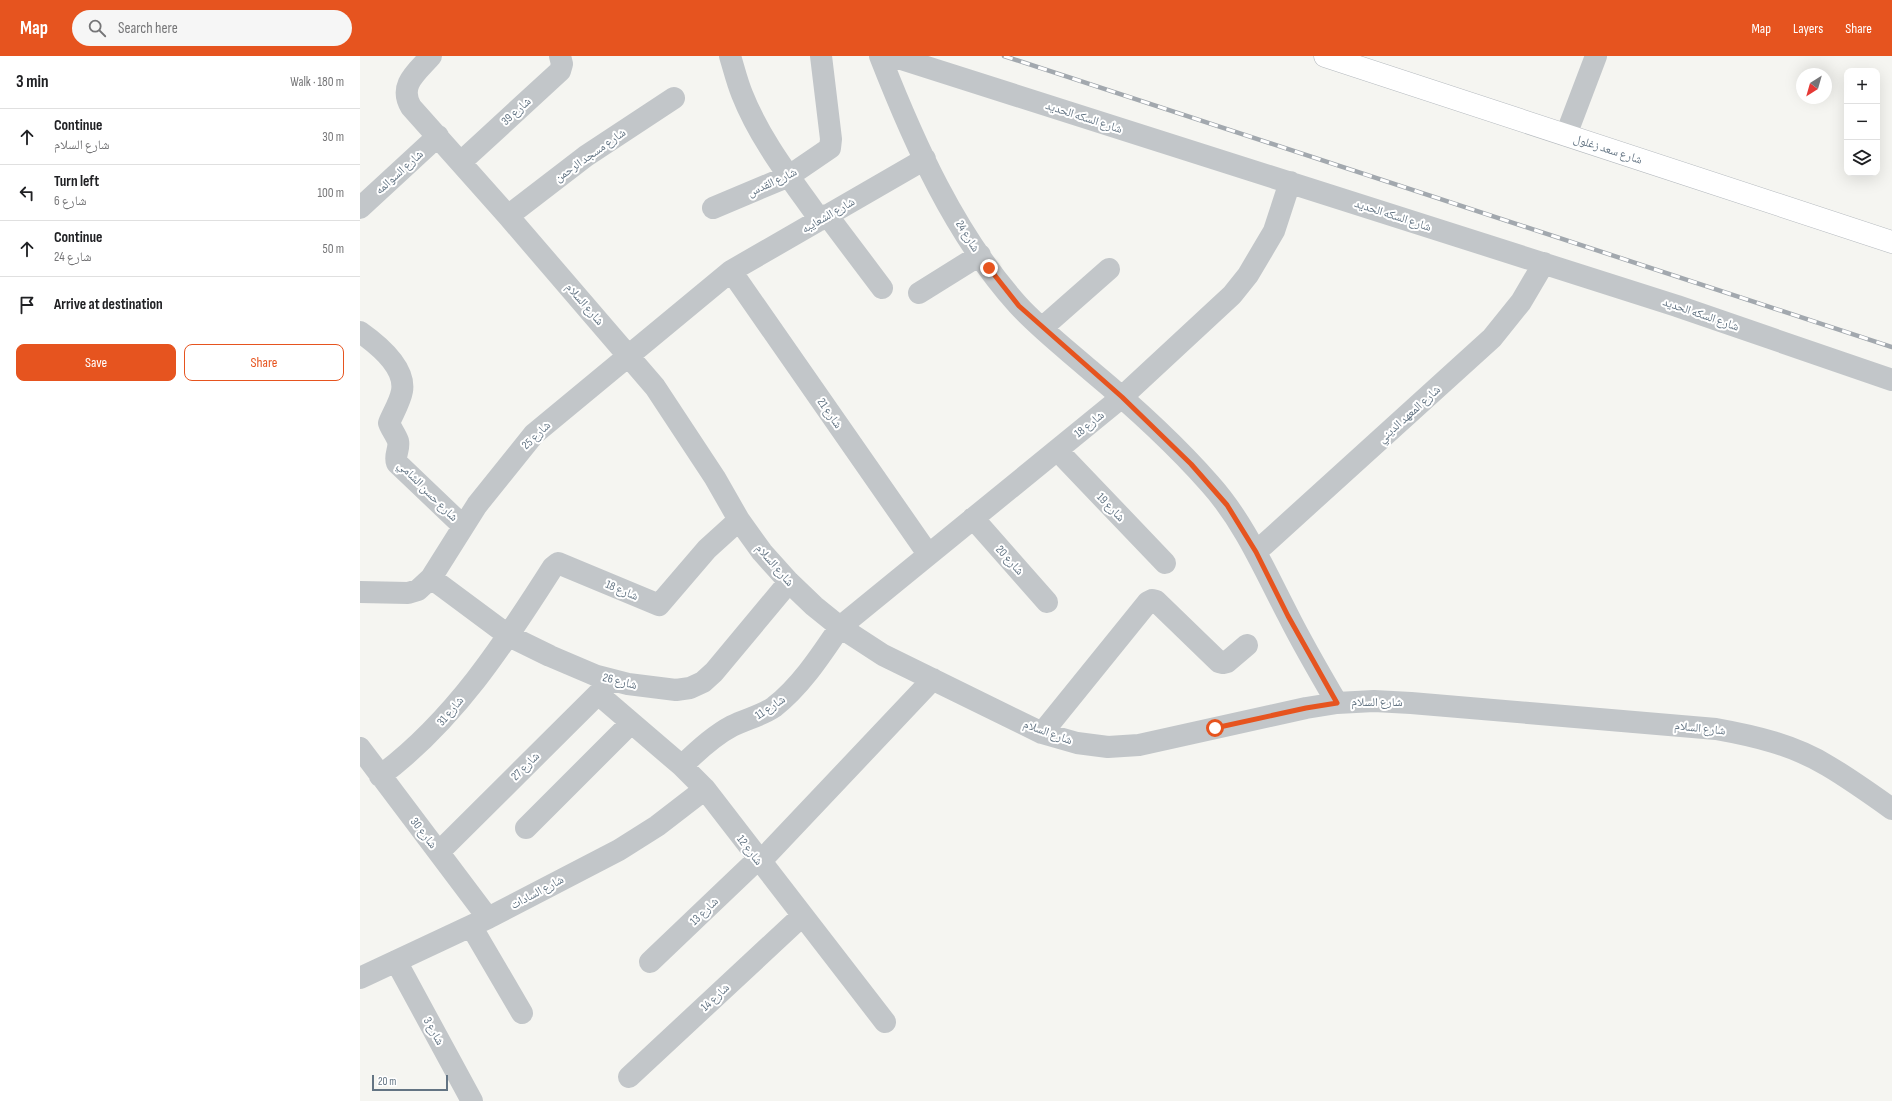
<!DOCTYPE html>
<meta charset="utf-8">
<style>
:root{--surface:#fff;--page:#f6f6f6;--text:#202124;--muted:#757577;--line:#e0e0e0;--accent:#e6541f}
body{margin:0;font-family:"Sofia Sans Condensed","Noto Naskh Arabic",sans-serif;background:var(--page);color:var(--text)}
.controls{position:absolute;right:12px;top:12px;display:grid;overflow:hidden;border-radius:8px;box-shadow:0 4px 16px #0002}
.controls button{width:36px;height:36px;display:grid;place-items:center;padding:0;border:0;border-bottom:1px solid var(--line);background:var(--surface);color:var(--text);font:20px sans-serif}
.compass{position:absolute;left:1436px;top:12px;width:36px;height:36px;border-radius:50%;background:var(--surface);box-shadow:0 4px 16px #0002;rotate:217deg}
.scale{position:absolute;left:12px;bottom:10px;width:76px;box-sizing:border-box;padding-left:4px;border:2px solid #637483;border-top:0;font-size:11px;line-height:14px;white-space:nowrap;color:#637483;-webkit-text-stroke:3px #fff;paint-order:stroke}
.stop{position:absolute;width:12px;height:12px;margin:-9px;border:3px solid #e6541f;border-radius:50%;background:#fff}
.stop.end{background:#e6541f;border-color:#fff;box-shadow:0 1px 4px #0008}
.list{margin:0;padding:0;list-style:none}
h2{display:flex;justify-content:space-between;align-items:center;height:52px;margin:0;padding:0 16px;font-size:17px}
h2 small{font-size:13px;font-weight:400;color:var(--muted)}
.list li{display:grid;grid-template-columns:26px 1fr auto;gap:12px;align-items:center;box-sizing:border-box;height:56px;padding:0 16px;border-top:1px solid var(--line)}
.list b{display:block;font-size:15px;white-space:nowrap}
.list p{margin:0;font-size:13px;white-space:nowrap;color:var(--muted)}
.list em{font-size:13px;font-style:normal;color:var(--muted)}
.actions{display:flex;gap:8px;padding:12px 16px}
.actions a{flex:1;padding:9px 0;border:1px solid var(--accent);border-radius:8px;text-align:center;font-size:14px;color:var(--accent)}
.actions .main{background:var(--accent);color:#fff}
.icon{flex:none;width:22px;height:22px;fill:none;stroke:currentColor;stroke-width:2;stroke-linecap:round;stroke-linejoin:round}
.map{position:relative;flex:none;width:1532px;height:1045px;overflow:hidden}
header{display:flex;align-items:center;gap:24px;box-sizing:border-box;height:56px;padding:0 20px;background:var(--accent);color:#fff}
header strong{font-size:19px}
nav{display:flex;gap:22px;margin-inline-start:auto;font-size:14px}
.search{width:280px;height:36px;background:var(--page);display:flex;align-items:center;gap:10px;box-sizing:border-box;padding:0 14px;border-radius:22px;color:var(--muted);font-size:15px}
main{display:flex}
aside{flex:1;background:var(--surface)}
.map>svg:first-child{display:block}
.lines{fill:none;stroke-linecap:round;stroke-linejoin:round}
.secondary-casing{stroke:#b4b9be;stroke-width:23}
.street{stroke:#c2c6c9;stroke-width:22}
.secondary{stroke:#fff;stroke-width:22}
.rail-casing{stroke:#a2a8ae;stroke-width:4.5}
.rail{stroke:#fff;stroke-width:3;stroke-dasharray:9;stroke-linecap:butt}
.route{stroke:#e6541f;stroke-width:5}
.labels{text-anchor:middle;stroke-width:4;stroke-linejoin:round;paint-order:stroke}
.street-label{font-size:12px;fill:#637483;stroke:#fff}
</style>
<header>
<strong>Map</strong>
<div class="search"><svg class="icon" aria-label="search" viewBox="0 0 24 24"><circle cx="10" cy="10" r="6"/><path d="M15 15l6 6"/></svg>Search here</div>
<nav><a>Map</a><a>Layers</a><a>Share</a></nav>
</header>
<main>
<aside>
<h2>3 min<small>Walk · 180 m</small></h2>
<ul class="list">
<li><svg class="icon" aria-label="ahead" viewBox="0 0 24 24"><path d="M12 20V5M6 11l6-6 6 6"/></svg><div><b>Continue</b><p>شارع السلام</p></div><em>30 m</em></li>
<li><svg class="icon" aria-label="left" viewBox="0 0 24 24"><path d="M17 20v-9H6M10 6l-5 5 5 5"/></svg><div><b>Turn left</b><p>شارع 6</p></div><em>100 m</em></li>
<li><svg class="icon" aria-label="ahead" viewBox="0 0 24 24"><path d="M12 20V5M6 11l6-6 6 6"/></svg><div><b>Continue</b><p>شارع 24</p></div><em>50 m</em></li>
<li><svg class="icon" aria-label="arrive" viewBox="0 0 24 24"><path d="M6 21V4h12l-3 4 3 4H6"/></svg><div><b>Arrive at destination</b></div></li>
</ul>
<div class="actions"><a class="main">Save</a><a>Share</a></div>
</aside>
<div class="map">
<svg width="1532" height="1045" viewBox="0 0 1532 1045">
<rect width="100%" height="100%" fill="#f5f5f1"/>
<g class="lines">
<!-- secondary casing -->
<g class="secondary-casing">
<path id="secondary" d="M 965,0 L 1532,186"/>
</g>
<!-- street -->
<path class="street" d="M 71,0 C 57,16 38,29 51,51 L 148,160 L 295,331 L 355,422 L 379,464 L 402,496 L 429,526 L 454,550 L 480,571 L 523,599 L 682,677 L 717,687 L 748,691 L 779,689 L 946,652 L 977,647 L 1014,645 L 1051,647 L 1356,673 C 1395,680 1434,689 1468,710 C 1490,723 1511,738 1532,753
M 370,0 C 374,13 377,26 382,38 C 400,84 432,124 460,164
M 520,0 C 554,87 595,179 658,249 C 680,273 706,293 730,314 C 772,349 814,387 850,428 C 884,466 904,513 928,559 C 943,589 960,618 977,647
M 532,0 L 1317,250 L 1532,324
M 1206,79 L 1236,0
M 101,106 L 200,15 L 202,8 L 200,0
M 0,152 L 78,80
M 353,152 L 429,120 L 470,92 L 471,83 L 461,0
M 467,159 L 522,232
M 148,160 L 226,100 L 314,42
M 371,215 L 568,498
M 559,237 L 620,199
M 682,272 L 749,213
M 0,276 C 17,288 46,311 42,335 C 40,346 33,357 29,367 C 31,373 36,379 38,385 C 40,393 34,399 37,407 L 103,470
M 697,394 L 805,507
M 613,462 L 687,546
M 896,496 L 1132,282 L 1161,246 L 1184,207
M 71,522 L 149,580 L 190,600 L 237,620 L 268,628 L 316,634 L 330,632 L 343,626 L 354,616 L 429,526
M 0,536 L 48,537 L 58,534 L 71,522 L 117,449 L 174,378 L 371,215 L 565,103
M 238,638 L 322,710 L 345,733 L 525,966
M 682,677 L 788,546 L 792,544 L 796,545 L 859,606 L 863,607 L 867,606 L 887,589
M 0,692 L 128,862
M 322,710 C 337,695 353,680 372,670 C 386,663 401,660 414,651 C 441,630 461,599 480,571 L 762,341 L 872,239 L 888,219 L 914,175 L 930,126
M 20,720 C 94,665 144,588 193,511 L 198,507 L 299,549 L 347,493 L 379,464
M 166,772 L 271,667
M 79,796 L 248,628
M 400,806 L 573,623
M 111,870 L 162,957
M 36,905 L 112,1045
M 290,906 L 398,803
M 0,922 L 128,862 L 259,794 L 297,770 L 345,733
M 269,1021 L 442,860"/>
<!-- secondary -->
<use href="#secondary" class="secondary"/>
<!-- rail casing -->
<g class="rail-casing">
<path id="rail" d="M 644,0 L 1532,291"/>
</g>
<!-- rail -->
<use href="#rail" class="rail"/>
</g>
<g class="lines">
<!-- route -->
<path class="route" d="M 629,212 L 659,250 L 762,341 L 831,408 L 867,449 L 896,496 L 928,560 L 977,647 L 946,652 L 855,672"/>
</g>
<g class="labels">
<!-- street labels -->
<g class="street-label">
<text transform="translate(156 55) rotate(-42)" y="4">شارع 39</text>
<text transform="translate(724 61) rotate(18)" y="4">شارع السكه الحديد</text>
<text transform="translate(1248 93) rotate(18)" y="4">شارع سعد زغلول</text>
<text transform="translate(230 99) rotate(-35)" y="4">شارع مسجد الرحمن</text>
<text transform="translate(39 116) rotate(-42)" y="4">شارع السوالمه</text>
<text transform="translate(412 126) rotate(-25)" y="4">شارع القدس</text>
<text transform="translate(468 159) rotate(-30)" y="4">شارع الشعايبه</text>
<text transform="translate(1033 159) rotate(18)" y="4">شارع السكه الحديد</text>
<text transform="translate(608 180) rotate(58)" y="4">شارع 24</text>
<text transform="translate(225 248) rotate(49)" y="4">شارع السلام</text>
<text transform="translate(1341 258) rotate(19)" y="4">شارع السكه الحديد</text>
<text transform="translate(470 357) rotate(55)" y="4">شارع 21</text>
<text transform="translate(1049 358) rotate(-42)" y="4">شارع المعهد الديني</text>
<text transform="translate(729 368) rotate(-39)" y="4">شارع 18</text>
<text transform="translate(176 379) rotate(-44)" y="4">شارع 25</text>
<text transform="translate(68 435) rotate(45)" y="4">شارع حسن الشامي</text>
<text transform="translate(751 451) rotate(46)" y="4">شارع 19</text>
<text transform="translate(650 504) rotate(48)" y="4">شارع 20</text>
<text transform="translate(415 509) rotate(49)" y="4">شارع السلام</text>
<text transform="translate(262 534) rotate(23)" y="4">شارع 18</text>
<text transform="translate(260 625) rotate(14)" y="4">شارع 26</text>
<text x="1017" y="650">شارع السلام</text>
<text transform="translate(410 651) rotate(-34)" y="4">شارع 11</text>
<text transform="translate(90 655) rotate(-50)" y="4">شارع 31</text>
<text transform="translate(1340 672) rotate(6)" y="4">شارع السلام</text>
<text transform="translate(688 676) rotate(20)" y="4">شارع السلام</text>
<text transform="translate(165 710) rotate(-45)" y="4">شارع 27</text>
<text transform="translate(64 777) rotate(52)" y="4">شارع 30</text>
<text transform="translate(390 794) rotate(52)" y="4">شارع 12</text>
<text transform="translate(177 836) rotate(-28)" y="4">شارع السادات</text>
<text transform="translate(344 855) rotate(-44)" y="4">شارع 13</text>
<text transform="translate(355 941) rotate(-43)" y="4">شارع 14</text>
<text transform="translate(74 975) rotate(61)" y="4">شارع 3</text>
</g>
</g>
</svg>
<div class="controls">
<button>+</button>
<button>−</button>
<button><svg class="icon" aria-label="layers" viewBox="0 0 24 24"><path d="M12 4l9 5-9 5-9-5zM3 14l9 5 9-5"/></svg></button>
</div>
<svg class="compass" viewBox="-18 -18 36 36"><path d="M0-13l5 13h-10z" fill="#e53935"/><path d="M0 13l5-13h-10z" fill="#757577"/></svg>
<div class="scale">20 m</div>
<div class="stop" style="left:855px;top:672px"></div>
<div class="stop end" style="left:629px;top:212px"></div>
</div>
</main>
